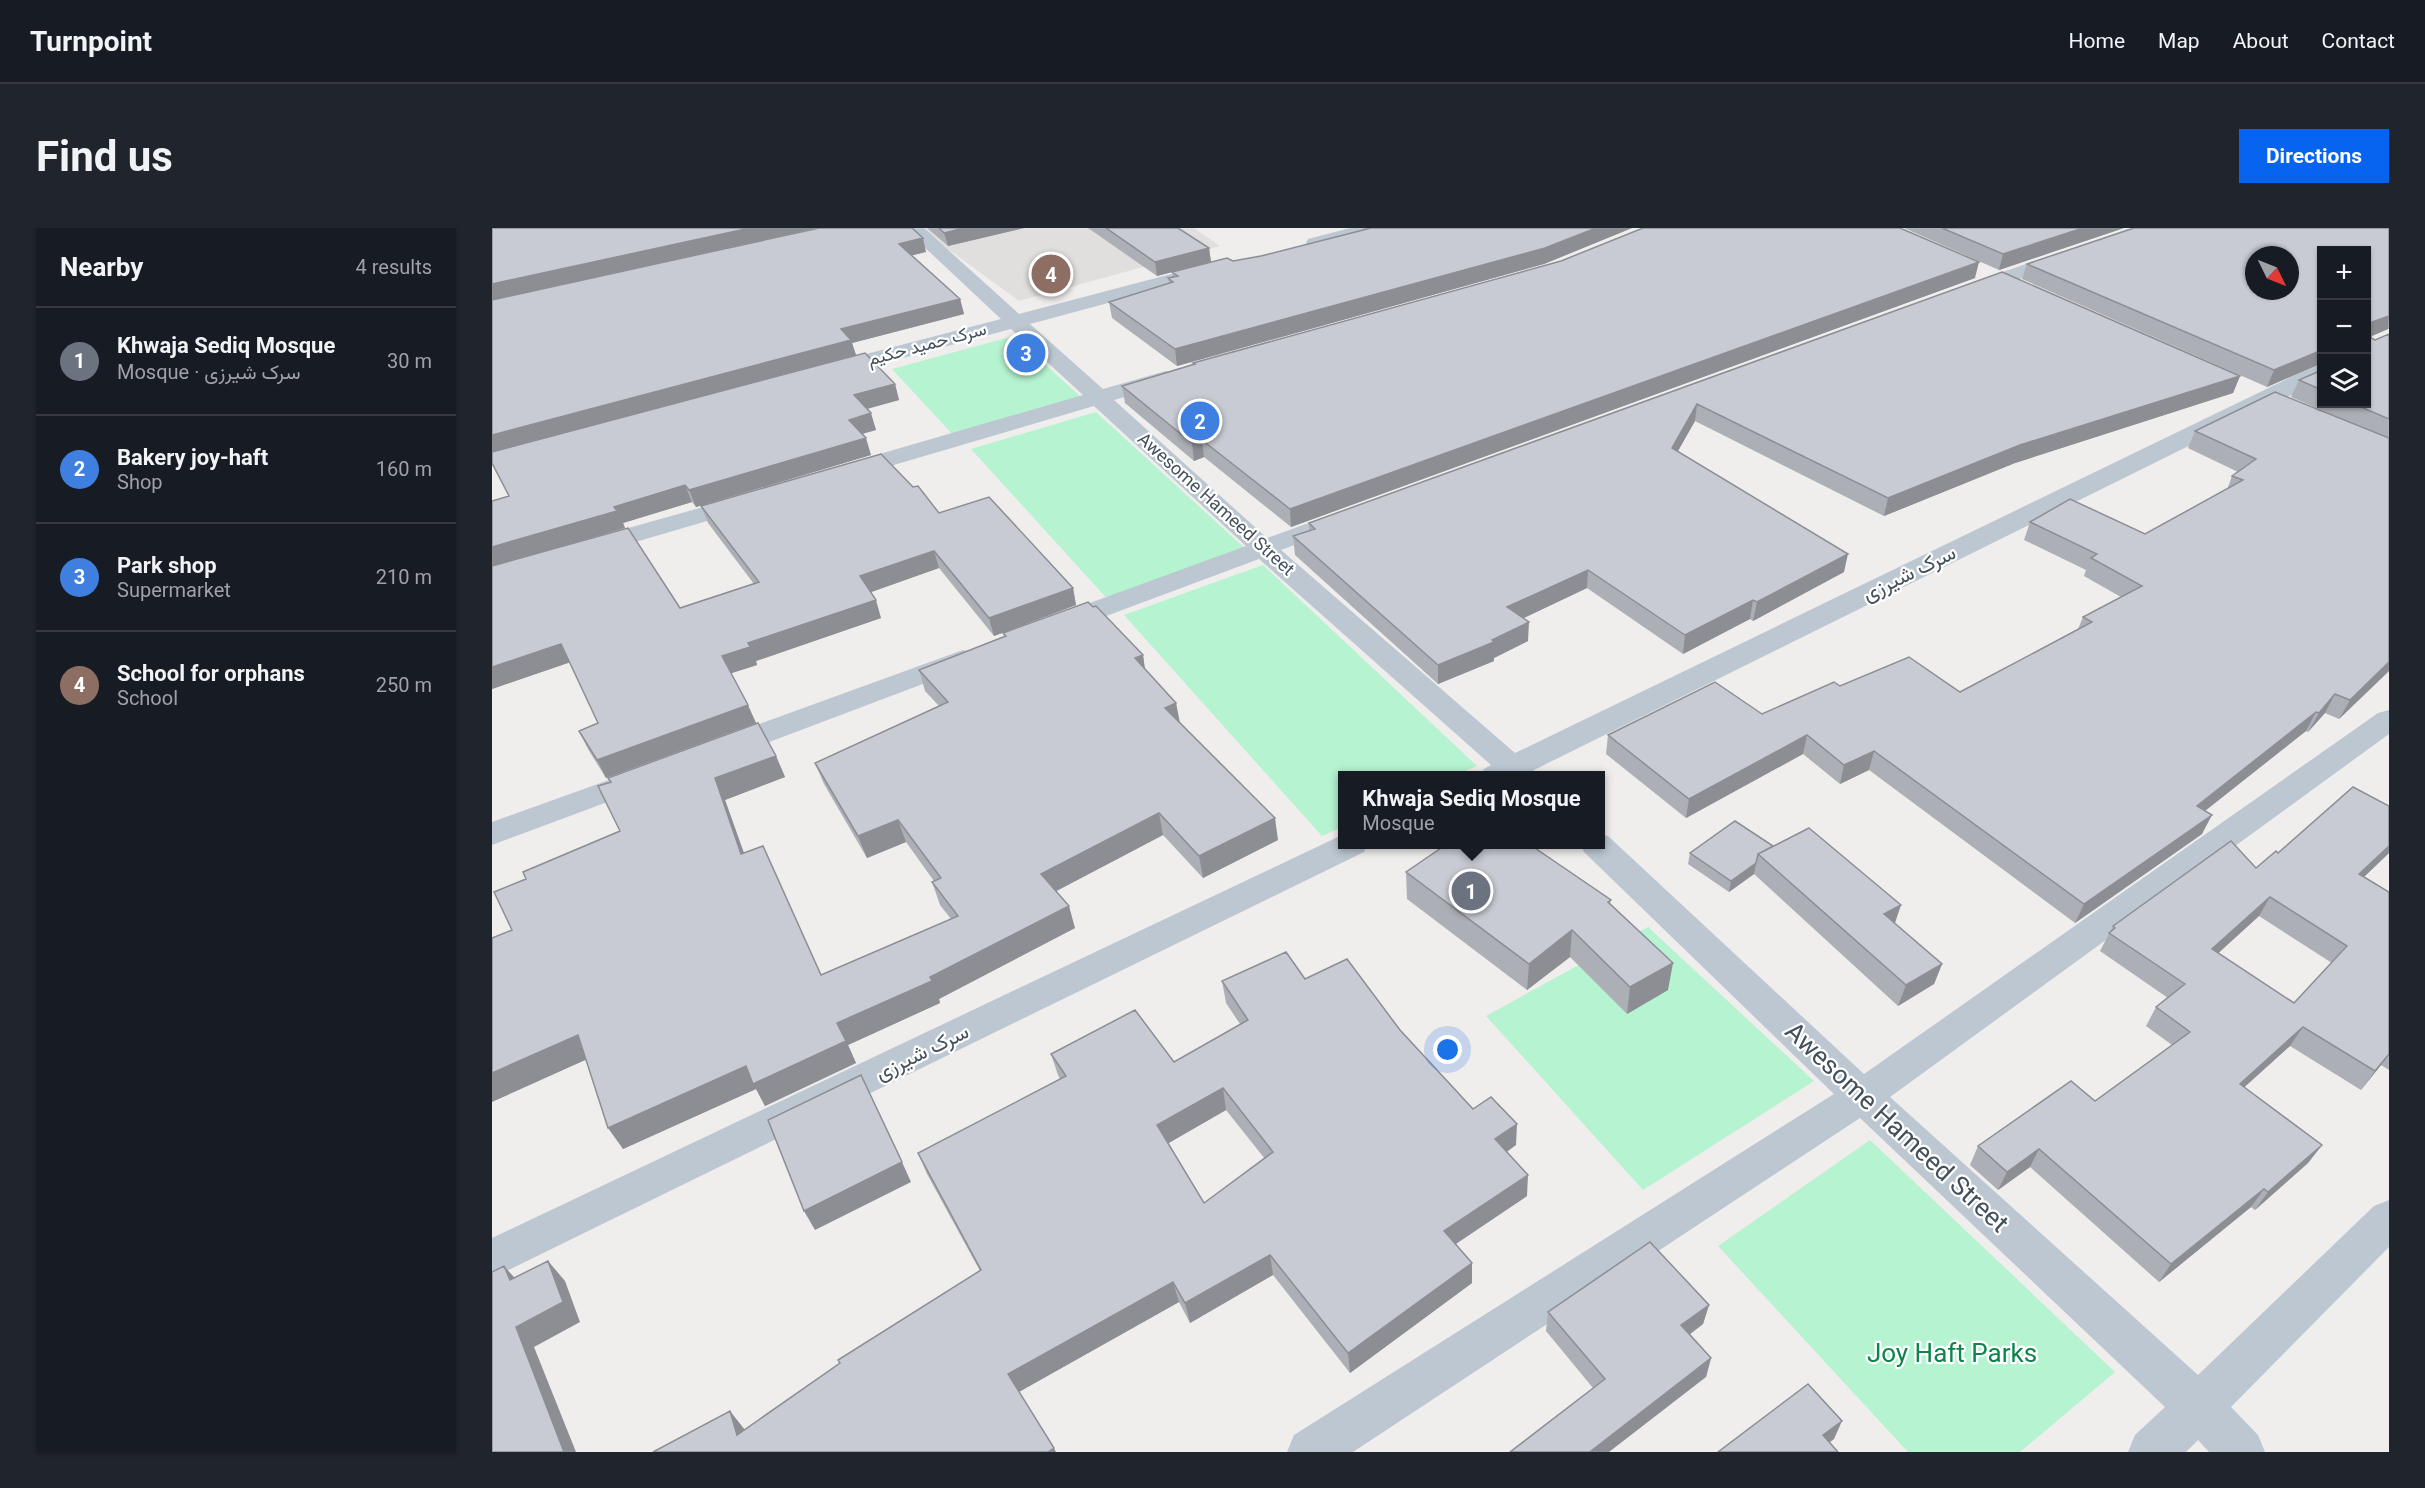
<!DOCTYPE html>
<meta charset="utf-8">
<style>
:root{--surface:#171b24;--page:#20242c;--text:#f1f3f6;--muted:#9ea1a6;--line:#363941;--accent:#0764ef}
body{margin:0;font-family:Roboto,Vazirmatn,sans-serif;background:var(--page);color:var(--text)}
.controls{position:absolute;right:18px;top:18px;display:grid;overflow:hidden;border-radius:0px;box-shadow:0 2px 4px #0004}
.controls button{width:54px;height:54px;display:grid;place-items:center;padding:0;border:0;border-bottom:2px solid var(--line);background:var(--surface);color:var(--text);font:30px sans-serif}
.compass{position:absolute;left:1753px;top:18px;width:54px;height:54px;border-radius:50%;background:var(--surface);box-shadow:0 2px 4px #0004;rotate:133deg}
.you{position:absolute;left:956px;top:822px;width:21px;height:21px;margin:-15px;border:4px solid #fff;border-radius:50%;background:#1a73e8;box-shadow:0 0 0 9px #1a73e833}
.badge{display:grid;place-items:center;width:39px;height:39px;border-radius:50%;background:var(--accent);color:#fff;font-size:20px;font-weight:700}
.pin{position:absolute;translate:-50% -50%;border:3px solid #fff;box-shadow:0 2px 6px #0006}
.popup{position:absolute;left:846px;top:543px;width:267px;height:78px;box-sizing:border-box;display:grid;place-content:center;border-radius:0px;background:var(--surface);filter:drop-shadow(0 2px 4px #0005);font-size:20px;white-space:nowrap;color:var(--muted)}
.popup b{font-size:22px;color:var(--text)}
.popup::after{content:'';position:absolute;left:50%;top:100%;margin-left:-12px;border:12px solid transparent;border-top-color:var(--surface)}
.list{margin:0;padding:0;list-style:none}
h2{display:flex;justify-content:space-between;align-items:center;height:78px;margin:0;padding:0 24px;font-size:26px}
h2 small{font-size:20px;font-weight:400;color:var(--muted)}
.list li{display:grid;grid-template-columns:39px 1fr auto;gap:18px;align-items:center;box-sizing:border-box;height:108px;padding:0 24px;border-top:2px solid var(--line)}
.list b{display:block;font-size:22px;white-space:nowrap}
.list p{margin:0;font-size:20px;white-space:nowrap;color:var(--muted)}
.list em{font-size:20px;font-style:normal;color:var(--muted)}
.icon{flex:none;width:33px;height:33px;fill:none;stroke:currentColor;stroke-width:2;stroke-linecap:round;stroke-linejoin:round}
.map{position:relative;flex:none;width:1897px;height:1224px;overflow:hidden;border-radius:0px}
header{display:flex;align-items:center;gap:36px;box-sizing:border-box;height:84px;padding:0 30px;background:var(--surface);border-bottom:2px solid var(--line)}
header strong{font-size:28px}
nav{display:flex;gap:33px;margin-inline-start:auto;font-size:21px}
.intro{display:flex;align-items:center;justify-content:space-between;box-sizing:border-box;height:144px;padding:0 36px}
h1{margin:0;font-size:42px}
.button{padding:15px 27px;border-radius:0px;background:var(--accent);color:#fff;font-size:21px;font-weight:700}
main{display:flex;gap:36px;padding:0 36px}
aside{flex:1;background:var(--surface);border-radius:0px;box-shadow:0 2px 4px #0004}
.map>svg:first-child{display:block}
.education{fill:#e1dede}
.green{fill:#b6f3d0}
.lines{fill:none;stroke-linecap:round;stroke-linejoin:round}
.minor{fill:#bcc7d1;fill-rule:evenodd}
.wall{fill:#acafb5;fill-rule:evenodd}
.shaded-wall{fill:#8c8e94}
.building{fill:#c8cbd3;stroke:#8c8e94;stroke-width:1.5;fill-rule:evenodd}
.labels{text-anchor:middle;stroke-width:4.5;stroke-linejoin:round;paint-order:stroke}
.far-street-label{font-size:18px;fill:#43505c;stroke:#fff}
.street-label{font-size:21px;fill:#43505c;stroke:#fff}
.near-street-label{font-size:26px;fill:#43505c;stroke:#fff}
.near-park-label{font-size:26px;fill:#0e844d;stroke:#fff}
</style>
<header>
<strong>Turnpoint</strong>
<nav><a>Home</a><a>Map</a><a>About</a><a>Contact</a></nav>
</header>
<div class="intro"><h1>Find us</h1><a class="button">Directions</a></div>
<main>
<aside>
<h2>Nearby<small>4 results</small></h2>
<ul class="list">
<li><span class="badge" style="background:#6b7280">1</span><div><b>Khwaja Sediq Mosque</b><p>Mosque · سرک شیرزی</p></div><em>30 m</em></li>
<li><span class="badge" style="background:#3f7fe0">2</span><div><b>Bakery joy-haft</b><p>Shop</p></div><em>160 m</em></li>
<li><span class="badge" style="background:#3f7fe0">3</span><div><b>Park shop</b><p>Supermarket</p></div><em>210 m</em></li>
<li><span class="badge" style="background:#8d6e63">4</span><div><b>School for orphans</b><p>School</p></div><em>250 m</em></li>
</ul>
</aside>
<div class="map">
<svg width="1897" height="1224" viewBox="0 0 1897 1224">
<rect width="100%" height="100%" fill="#f0eded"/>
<!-- education -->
<path class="education" d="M 427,0 L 702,0 L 728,18 L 527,73 Z"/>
<!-- green -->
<path class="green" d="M 522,108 L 590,170 L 462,208 L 400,141 Z
M 604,184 L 758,325 L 619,375 L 479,221 Z
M 771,337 L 985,538 L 963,547 L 850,548 L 850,599 L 830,608 L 632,387 Z
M 1156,699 L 1322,853 L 1151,962 L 994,788 Z
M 1378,912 L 1623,1144 L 1528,1224 L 1416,1224 L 1226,1018 Z"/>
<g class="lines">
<!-- minor -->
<path class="minor" d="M 412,0 L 432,0 L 527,86 L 721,35 L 728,37 L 731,41 L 728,45 L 538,96 L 611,161 L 674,143 L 682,145 L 685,150 L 682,155 L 622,172 L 775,310 L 833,289 L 842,286 L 851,289 L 855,294 L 851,299 L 789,322 L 1023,525 L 1822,138 L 1830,137 L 1830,152 L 1042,542 L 1045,548 L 988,548 L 992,541 L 999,537 L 767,331 L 574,403 L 564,405 L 554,403 L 550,397 L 554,391 L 754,318 L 602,178 L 361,249 L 352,251 L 343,249 L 340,244 L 343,239 L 591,167 L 519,101 L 336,150 L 328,148 L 325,143 L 328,138 L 509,91 Z
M 858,0 L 888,0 L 885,4 L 823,21 L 816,19 L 814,15 L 816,11 Z
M 1639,0 L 1666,0 L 1663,4 L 1484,66 L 1470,66 L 1467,62 L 1470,58 Z
M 254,267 L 263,269 L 266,274 L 263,279 L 99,327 L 90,325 L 86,319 L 90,313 Z
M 471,422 L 481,425 L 485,431 L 481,437 L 240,528 L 229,531 L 218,528 L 214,521 L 218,514 Z
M 1897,482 L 1897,506 L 1398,869 L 1706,1147 L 1882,978 L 1897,972 L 1897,1019 L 1739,1179 L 1766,1207 L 1773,1224 L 1717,1224 L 1706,1212 L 1694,1224 L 1636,1224 L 1643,1207 L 1673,1179 L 1368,890 L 861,1224 L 795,1224 L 802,1207 L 1342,866 L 1092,624 L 1088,616 L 1108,616 L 1108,606 L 1116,608 L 1372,846 L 1886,485 Z
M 153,539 L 164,542 L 169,549 L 164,556 L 0,617 L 0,594 Z
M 850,607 L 850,616 L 876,616 L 872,624 L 0,1050 L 0,1010 Z"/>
</g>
<!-- wall -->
<path class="wall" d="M 435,0 L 532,0 L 456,18 Z
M 596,0 L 686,0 L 717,20 L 719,34 L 741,33 L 769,28 L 871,2 L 871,0 L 1140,0 L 1052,36 L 685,138 L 620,90 L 617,74 L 677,55 L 676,50 L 681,49 L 680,44 L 665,48 Z
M 1412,0 L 1632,0 L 1507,42 Z
M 1897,0 L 1897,101 L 1896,101 L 1880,108 L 1879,110 L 1883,112 L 1897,106 L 1897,443 L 1847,491 L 1833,485 L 1816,504 L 1814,503 L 1713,583 L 1710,606 L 1583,695 L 1377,542 L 1348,556 L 1311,526 L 1194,590 L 1114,526 L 1116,507 L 1270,486 L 1348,458 L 1468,464 L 1586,401 L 1591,389 L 1629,369 L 1592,348 L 1594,342 L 1532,312 L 1538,294 L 1653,306 L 1735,262 L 1740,248 L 1746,244 L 1696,220 L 1703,203 L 1836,185 L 1799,169 L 1807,152 L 1830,142 L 1830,176 L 1875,176 L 1830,22 L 1830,135 L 1775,159 L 1530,51 L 1535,36 Z
M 434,24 L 419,27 L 468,71 L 472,86 L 360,115 L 364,127 L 65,207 L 403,156 L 407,172 L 375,181 L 384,202 L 370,206 L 379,227 L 204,279 L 200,274 L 131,295 L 133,300 L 32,329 L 188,380 L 262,356 L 216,295 L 209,278 L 421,259 L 447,285 L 581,360 L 584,377 L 502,408 L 447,340 L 378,364 L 389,390 L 264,433 L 265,437 L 239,445 L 264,495 L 114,550 L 96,521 L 87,503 L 106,495 L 78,434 L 0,461 L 0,273 L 17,268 L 0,72 Z
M 1069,33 L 1483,50 L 799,299 L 712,229 L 702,233 L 633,175 L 630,158 L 701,136 L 701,135 Z
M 1510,44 L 1748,148 L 1741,165 L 1523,235 L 1392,288 L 1203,193 L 1186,223 L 1352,344 L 1261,393 L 1258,391 L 1191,426 L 1095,360 L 1031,390 L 1036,413 L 1002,430 L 1002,433 L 946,456 L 803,327 L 801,308 L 817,303 L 817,295 Z
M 511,405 L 651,427 L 653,442 L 684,475 L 688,494 L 786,612 L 711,650 L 671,607 L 564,663 L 583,700 L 447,771 L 448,775 L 356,817 L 364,835 L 273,878 L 264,861 L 131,921 L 94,831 L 20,702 L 34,651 L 128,603 L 284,528 L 293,549 L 233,572 L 252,625 L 330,747 L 459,691 L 448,677 L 440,654 L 442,653 L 414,614 L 375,630 L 332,556 L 323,535 L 447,478 L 433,463 L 427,442 L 512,408 Z
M 1897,578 L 1897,625 L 1872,649 L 1897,664 L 1897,842 L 1889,837 L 1869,862 L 1798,818 L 1752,859 L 1830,917 L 1816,935 L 1763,982 L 1759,979 L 1667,1054 L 1538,939 L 1506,962 L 1478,937 L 1486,918 L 1603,873 L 1680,817 L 1654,798 L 1664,779 L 1676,770 L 1608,723 L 1621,698 L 1764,640 L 1786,625 ZM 1767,688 L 1840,735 L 1802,775 L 1726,725 Z
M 1281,618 L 1403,695 L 1450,736 L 1442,756 L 1406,778 L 1262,646 L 1237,664 L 1196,636 L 1198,625 Z
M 914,644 L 1119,672 L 1118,677 L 1176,762 L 1135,786 L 1078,729 L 1035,762 L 915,671 Z
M 813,751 L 908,802 L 981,881 L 1024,917 L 1015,924 L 1035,968 L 963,1016 L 980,1035 L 980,1055 L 858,1145 L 781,1047 L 698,1095 L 687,1074 L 527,1164 L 161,1224 L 238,1183 L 252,1202 L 488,1043 L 435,946 L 426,925 L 568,851 L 566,847 L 559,826 L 682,834 L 748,796 L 734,775 L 730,753 ZM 734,882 L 773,931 L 712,975 L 676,915 Z
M 1217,1077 L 1211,1096 L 1198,1106 L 1219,1130 L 1214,1149 L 1101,1160 L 1054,1103 L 1056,1084 Z"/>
<!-- shaded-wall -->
<path class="shaded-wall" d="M 258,0 L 325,0 L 0,72 L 0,56 Z
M 472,0 L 532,0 L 456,18 L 452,5 Z
M 1104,0 L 1140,0 L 1052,36 L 685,138 L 683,121 Z
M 1591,0 L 1632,0 L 1507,42 L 1511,26 Z
M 431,10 L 434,24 L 410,30 L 407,16 Z
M 717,20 L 719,34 L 665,48 L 663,34 Z
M 1487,34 L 1483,50 L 799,299 L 798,281 Z
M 468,71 L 472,86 L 360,115 L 364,127 L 0,225 L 0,207 L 349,101 Z
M 1897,88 L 1896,101 L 1875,110 L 1880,94 Z
M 1830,122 L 1830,135 L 1775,159 L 1782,142 Z
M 1748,148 L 1741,165 L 1523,235 L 1392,288 L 1396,270 L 1528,217 Z
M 403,156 L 407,172 L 367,183 L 362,167 Z
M 1205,176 L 1203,193 L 1178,237 L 1180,220 Z
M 379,185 L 384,202 L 362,208 L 357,192 Z
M 374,210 L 379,227 L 204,279 L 197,262 Z
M 710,212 L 712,229 L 702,233 L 700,215 Z
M 193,257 L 200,274 L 131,295 L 133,300 L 0,339 L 0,319 L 122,279 Z
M 442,323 L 447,340 L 374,366 L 368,348 Z
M 1356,326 L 1352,344 L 1261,393 L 1265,374 Z
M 1096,342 L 1095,360 L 1015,398 L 1015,379 Z
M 581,360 L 584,377 L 502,408 L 497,390 Z
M 384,372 L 389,390 L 264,433 L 265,437 L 237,446 L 230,428 L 256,415 Z
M 1261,372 L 1258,391 L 1191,426 L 1193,407 Z
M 1037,394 L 1036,413 L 1002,430 L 1002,433 L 946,456 L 946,437 Z
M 69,416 L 79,434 L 0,461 L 0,439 Z
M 651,427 L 654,449 L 643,430 Z
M 1897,434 L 1897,443 L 1847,491 L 1858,472 Z
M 1843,466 L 1833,485 L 1816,504 L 1827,485 Z
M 684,475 L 688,497 L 673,480 Z
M 256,477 L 264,495 L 114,550 L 105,532 Z
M 1824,484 L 1814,503 L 1695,597 L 1705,578 Z
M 1315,507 L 1311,526 L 1194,590 L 1197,571 Z
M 1382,523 L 1377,542 L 1348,556 L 1352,537 Z
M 284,528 L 293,549 L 233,572 L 260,648 L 249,626 L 223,550 Z
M 667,585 L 671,607 L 555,668 L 549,646 Z
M 1720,587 L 1710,606 L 1583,695 L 1592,676 Z
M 783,590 L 786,612 L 711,650 L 707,628 Z
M 406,592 L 414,614 L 375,630 L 366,608 Z
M 1897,618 L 1897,625 L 1855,665 L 1867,646 Z
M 1264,635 L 1262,646 L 1237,664 L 1239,653 Z
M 1778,669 L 1767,688 L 1710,740 L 1720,721 Z
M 1409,677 L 1402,698 L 1392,686 Z
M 577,678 L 583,700 L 447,771 L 448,775 L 356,817 L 364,835 L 273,878 L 264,861 L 131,921 L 116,900 L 345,795 Z
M 1080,702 L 1078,729 L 1035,762 L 1037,736 Z
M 1181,735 L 1176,762 L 1135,786 L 1138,759 Z
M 1450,736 L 1442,756 L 1406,778 L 1414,757 Z
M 1811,799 L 1798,818 L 1736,874 L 1748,856 Z
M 86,807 L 100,829 L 0,874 L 0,845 Z
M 1897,826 L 1889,837 L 1869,862 L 1883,843 Z
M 731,860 L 734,882 L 670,919 L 665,897 Z
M 1025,896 L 1024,917 L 1002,932 L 1003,911 Z
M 1830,917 L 1816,935 L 1763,982 L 1776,964 Z
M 1547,921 L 1538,939 L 1506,962 L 1515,944 Z
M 410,934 L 419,954 L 323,1002 L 312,983 Z
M 1036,947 L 1035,968 L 952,1024 L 952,1003 Z
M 1772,961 L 1759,979 L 1667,1054 L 1679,1036 Z
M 778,1027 L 781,1047 L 698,1095 L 693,1075 Z
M 56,1033 L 73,1053 L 88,1094 L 42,1119 L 84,1224 L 72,1224 L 24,1099 Z
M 980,1035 L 980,1055 L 858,1145 L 856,1125 Z
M 12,1038 L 30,1058 L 18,1052 Z
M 681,1054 L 687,1074 L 525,1165 L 516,1146 Z
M 1217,1077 L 1211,1096 L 1185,1116 L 1189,1097 Z
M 1219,1130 L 1214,1149 L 1117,1224 L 1099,1224 L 1099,1223 Z
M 238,1183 L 253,1202 L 245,1207 Z
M 1350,1193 L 1342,1211 L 1325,1224 L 1331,1207 Z
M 562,1220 L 564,1224 L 556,1224 Z"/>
<!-- building -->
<path class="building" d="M 0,0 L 258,0 L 0,56 Z
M 327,0 L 420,0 L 431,10 L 407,16 L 468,71 L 349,101 L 359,112 L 0,207 L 0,72 Z
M 447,0 L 472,0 L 452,5 Z
M 614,0 L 686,0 L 717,20 L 663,34 Z
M 879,0 L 1104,0 L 1053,20 L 683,121 L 617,74 L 681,54 L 676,50 L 686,48 L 680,44 L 735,30 L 741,33 L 769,28 Z
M 1151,0 L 1408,0 L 1487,34 L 798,281 L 710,212 L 700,215 L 630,158 L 703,136 L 701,135 L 1069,33 Z
M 1450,0 L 1591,0 L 1511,26 Z
M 1642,0 L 1897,0 L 1897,88 L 1880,94 L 1879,110 L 1883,112 L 1897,106 L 1897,191 L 1862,176 L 1875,176 L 1875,22 L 1830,22 L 1830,122 L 1782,142 L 1535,36 ZM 1762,27 L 1798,27 L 1798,63 L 1762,63 Z
M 1510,44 L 1748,148 L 1528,217 L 1396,270 L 1205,176 L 1180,220 L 1356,326 L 1265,374 L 1261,372 L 1193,407 L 1096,342 L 1015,379 L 1037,394 L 1000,412 L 1002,414 L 946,437 L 801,308 L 823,301 L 817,295 Z
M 373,125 L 403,156 L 362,167 L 379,185 L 357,192 L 374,210 L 197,262 L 193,257 L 122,279 L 125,283 L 0,319 L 0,273 L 17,268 L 0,235 L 0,224 Z
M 1830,142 L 1830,162 L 1807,152 Z
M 1783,164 L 1897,210 L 1897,434 L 1858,472 L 1843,466 L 1827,485 L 1824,484 L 1705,578 L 1720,587 L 1592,676 L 1382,523 L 1352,537 L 1315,507 L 1197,571 L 1116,507 L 1223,454 L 1270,486 L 1342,454 L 1348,458 L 1417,429 L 1468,464 L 1600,394 L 1591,389 L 1650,358 L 1599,330 L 1605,326 L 1538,294 L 1578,271 L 1653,306 L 1751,252 L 1740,248 L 1764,231 L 1703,203 Z
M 389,226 L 421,259 L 426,258 L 447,285 L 497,269 L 581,360 L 497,390 L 442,323 L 368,348 L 384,372 L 256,415 L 258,419 L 230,428 L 256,477 L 105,532 L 87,503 L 106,495 L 69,416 L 0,439 L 0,338 L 136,300 L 188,380 L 267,354 L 209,278 Z
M 596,374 L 601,379 L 604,378 L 651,427 L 643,430 L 684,475 L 673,480 L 783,590 L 707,628 L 667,585 L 549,646 L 577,678 L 438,749 L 440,753 L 345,795 L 354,813 L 261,856 L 254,838 L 116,900 L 86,807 L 0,845 L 0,710 L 20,702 L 2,664 L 34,651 L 31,644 L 128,603 L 106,558 L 119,554 L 116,550 L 266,495 L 284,528 L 223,550 L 249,626 L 271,618 L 329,747 L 466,688 L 440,654 L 449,650 L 406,592 L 366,608 L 323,535 L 456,474 L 427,442 L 514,408 L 511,405 Z
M 1861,559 L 1897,578 L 1897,618 L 1867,646 L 1897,664 L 1897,826 L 1883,843 L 1811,799 L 1748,856 L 1830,917 L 1776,964 L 1772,961 L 1679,1036 L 1547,921 L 1515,944 L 1486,918 L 1579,853 L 1603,873 L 1698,804 L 1664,779 L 1693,756 L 1617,705 L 1623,700 L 1621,698 L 1739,613 L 1764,640 L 1784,623 L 1786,625 ZM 1778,669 L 1855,718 L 1802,775 L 1720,721 Z
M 1243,593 L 1281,618 L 1266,626 L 1264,635 L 1239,653 L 1198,625 Z
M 1317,600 L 1409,677 L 1392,686 L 1450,736 L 1414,757 L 1266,626 Z
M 955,616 L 1037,616 L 1119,672 L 1116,674 L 1181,735 L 1138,759 L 1080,702 L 1037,736 L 914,644 Z
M 794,724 L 813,751 L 855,731 L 908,802 L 981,881 L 999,869 L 1025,896 L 1003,911 L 1036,947 L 952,1003 L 980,1035 L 856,1125 L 778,1027 L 693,1075 L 681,1054 L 516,1146 L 562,1220 L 556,1224 L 161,1224 L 238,1183 L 245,1207 L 348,1135 L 346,1132 L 489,1042 L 426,925 L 574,848 L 559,826 L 643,782 L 682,834 L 756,792 L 730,753 ZM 731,860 L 781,924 L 712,975 L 665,897 Z
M 369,847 L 410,934 L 312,983 L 276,892 Z
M 1158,1014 L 1217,1077 L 1189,1097 L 1219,1130 L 1099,1223 L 1100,1224 L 1018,1224 L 1113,1151 L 1056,1084 Z
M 56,1033 L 71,1074 L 24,1099 L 72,1224 L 0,1224 L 0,1044 L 12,1038 L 18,1052 Z
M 1316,1156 L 1350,1193 L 1331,1207 L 1346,1224 L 1226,1224 Z"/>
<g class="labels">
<!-- far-street labels -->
<g class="far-street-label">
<text transform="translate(435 116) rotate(-15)" y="6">سرک حمید حکیم</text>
<text transform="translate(724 276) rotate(42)" y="6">Awesome Hameed Street</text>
</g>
<!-- street labels -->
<g class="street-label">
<text transform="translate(1417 345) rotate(-26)" y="7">سرک شیرزی</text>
<text transform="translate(430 824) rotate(-26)" y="7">سرک شیرزی</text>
</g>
<!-- near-street labels -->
<g class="near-street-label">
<text transform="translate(1405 899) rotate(43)" y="9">Awesome Hameed Street</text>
</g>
<!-- near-park labels -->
<g class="near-park-label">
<text x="1460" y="1134">Joy Haft Parks</text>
</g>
</g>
</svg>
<div class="controls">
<button>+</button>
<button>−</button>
<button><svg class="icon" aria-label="layers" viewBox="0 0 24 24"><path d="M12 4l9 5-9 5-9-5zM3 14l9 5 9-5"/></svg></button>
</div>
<svg class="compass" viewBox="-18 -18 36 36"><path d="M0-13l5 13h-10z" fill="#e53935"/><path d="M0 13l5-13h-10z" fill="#9ea1a6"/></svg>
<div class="you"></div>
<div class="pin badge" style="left:979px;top:663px;background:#6b7280">1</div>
<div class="popup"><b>Khwaja Sediq Mosque</b>Mosque</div>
<div class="pin badge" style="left:708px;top:193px;background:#3f7fe0">2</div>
<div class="pin badge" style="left:534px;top:125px;background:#3f7fe0">3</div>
<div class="pin badge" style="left:559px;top:46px;background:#8d6e63">4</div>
</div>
</main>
